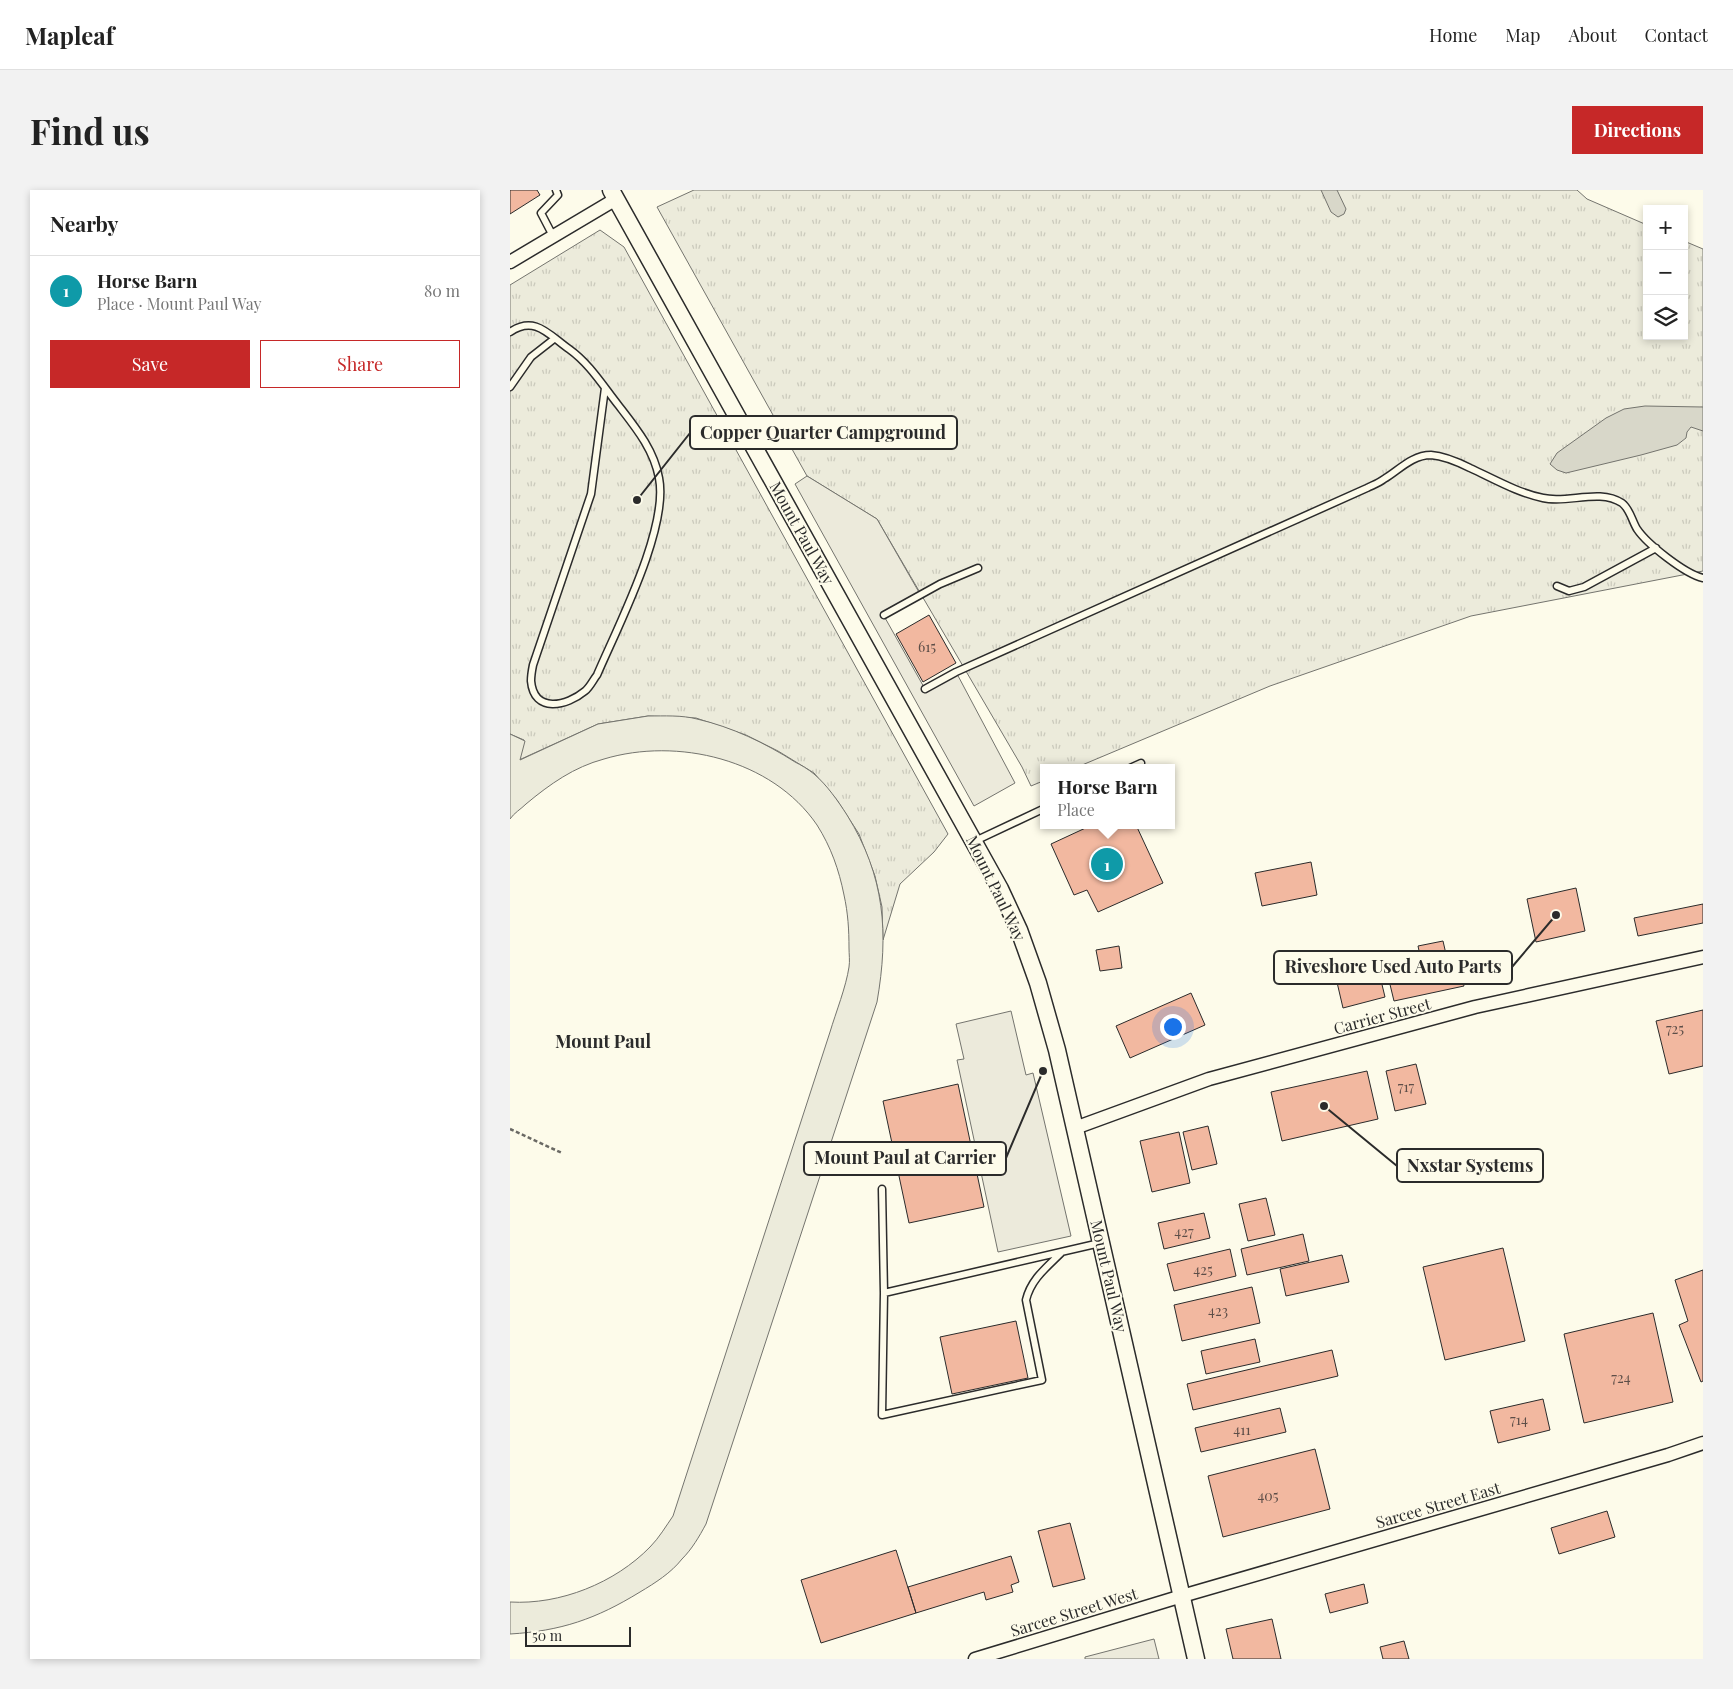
<!DOCTYPE html>
<meta charset="utf-8">
<style>
:root{--surface:#fff;--page:#f2f2f2;--text:#222;--muted:#767676;--line:#e0e0e0;--accent:#c62828}
body{margin:0;font-family:"Playfair Display",serif;background:var(--page);color:var(--text)}
.controls{position:absolute;right:15px;top:15px;display:grid;overflow:hidden;border-radius:0px;box-shadow:0 2px 8px #0003}
.controls button{width:45px;height:45px;display:grid;place-items:center;padding:0;border:0;border-bottom:1px solid var(--line);background:var(--surface);color:var(--text);font:25px sans-serif}
.scale{position:absolute;left:15px;bottom:12px;width:106px;box-sizing:border-box;padding-left:5px;border:2px solid #2b2b2b;border-top:0;font-size:14px;line-height:18px;white-space:nowrap;color:#2b2b2b;-webkit-text-stroke:4px #fdfbea;paint-order:stroke}
.you{position:absolute;left:662px;top:836px;width:18px;height:18px;margin:-12px;border:4px solid #fff;border-radius:50%;background:#1a73e8;box-shadow:0 0 0 8px #1a73e833}
.badge{display:grid;place-items:center;width:32px;height:32px;border-radius:50%;background:var(--accent);color:#fff;font-size:16px;font-weight:700}
.pin{position:absolute;translate:-50% -50%;border:2px solid #fff;box-shadow:0 1px 5px #0006}
.popup{position:absolute;left:530px;top:574px;width:135px;height:65px;box-sizing:border-box;display:grid;place-content:center;border-radius:0px;background:var(--surface);filter:drop-shadow(0 1px 4px #0005);font-size:16px;white-space:nowrap;color:var(--muted)}
.popup b{font-size:19px;color:var(--text)}
.popup::after{content:'';position:absolute;left:50%;top:100%;margin-left:-10px;border:10px solid transparent;border-top-color:var(--surface)}
.list{margin:0;padding:0;list-style:none}
h2{display:flex;justify-content:space-between;align-items:center;height:65px;margin:0;padding:0 20px;font-size:21px}
h2 small{font-size:16px;font-weight:400;color:var(--muted)}
.list li{display:grid;grid-template-columns:32px 1fr auto;gap:15px;align-items:center;box-sizing:border-box;height:70px;padding:0 20px;border-top:1px solid var(--line)}
.list b{display:block;font-size:19px;white-space:nowrap}
.list p{margin:0;font-size:16px;white-space:nowrap;color:var(--muted)}
.list em{font-size:16px;font-style:normal;color:var(--muted)}
.actions{display:flex;gap:10px;padding:15px 20px}
.actions a{flex:1;padding:11px 0;border:1px solid var(--accent);border-radius:0px;text-align:center;font-size:18px;color:var(--accent)}
.actions .main{background:var(--accent);color:#fff}
.icon{flex:none;width:28px;height:28px;fill:none;stroke:currentColor;stroke-width:2;stroke-linecap:round;stroke-linejoin:round}
.map{position:relative;flex:none;width:1193px;height:1469px;overflow:hidden;border-radius:0px}
header{display:flex;align-items:center;gap:30px;box-sizing:border-box;height:70px;padding:0 25px;background:var(--surface);border-bottom:1px solid var(--line)}
header strong{font-size:24px}
nav{display:flex;gap:28px;margin-inline-start:auto;font-size:18px}
.intro{display:flex;align-items:center;justify-content:space-between;box-sizing:border-box;height:120px;padding:0 30px}
h1{margin:0;font-size:35px}
.button{padding:12px 22px;border-radius:0px;background:var(--accent);color:#fff;font-size:18px;font-weight:700}
main{display:flex;gap:30px;padding:0 30px}
aside{flex:1;background:var(--surface);border-radius:0px;box-shadow:0 2px 8px #0003}
.map>svg:first-child{display:block}
.grass{fill:url(#grass-tufts);stroke:#74746e}
.garden{fill:#ecebdb;stroke:#74746e}
.parking{fill:#eceadb;stroke:#74746e}
.water{fill:#d8d7c9;stroke:#74746e}
.building{fill:#f2b8a0;stroke:#2b2b2b}
.lines{fill:none;stroke-linecap:round;stroke-linejoin:round}
.service-casing{stroke:#2b2b2b;stroke-width:9}
.minor-casing{stroke:#2b2b2b;stroke-width:15}
.tertiary-casing{stroke:#2b2b2b;stroke-width:19}
.path{stroke:#6a6964;stroke-width:2.5;stroke-dasharray:4 2.5;stroke-linecap:butt}
.service{stroke:#fdfbea;stroke-width:6}
.minor{stroke:#fdfbea;stroke-width:12}
.tertiary{stroke:#fdfbea;stroke-width:16}
.labels{text-anchor:middle;stroke-width:4;stroke-linejoin:round;paint-order:stroke}
.number-label{font-size:14px;fill:#5d4e48}
.street-label{font-size:16px;fill:#2b2b2b;stroke:#fdfbea}
.neighbourhood-label{font-size:18px;font-weight:bold;fill:#2b2b2b;stroke:#fdfbea}
.leader{fill:none;stroke:#2b2b2b;stroke-width:2}
.callout-dot{fill:#2b2b2b;stroke:#fdfbea;stroke-width:2}
.callout{fill:#fdfbea;stroke:#2b2b2b;stroke-width:2}
.callout-label{font-size:18px;text-anchor:middle;font-weight:bold;fill:#2b2b2b}
</style>
<header>
<strong>Mapleaf</strong>
<nav><a>Home</a><a>Map</a><a>About</a><a>Contact</a></nav>
</header>
<div class="intro"><h1>Find us</h1><a class="button">Directions</a></div>
<main>
<aside>
<h2>Nearby<small></small></h2>
<ul class="list">
<li><span class="badge" style="background:#0f9aa8">1</span><div><b>Horse Barn</b><p>Place · Mount Paul Way</p></div><em>80 m</em></li>
</ul>
<div class="actions"><a class="main">Save</a><a>Share</a></div>
</aside>
<div class="map">
<svg width="1193" height="1469" viewBox="0 0 1193 1469">
<defs>
<pattern id="grass-tufts" width="24" height="20" patternUnits="userSpaceOnUse" patternTransform="scale(1.25)"><rect width="24" height="20" fill="#ecebdb"/><path d="M3 7l-1-3M5 7V3M7 7l1-3M15 17l-1-3M17 17v-4M19 17l1-3" fill="none" stroke="#cbcabc"/></pattern>
</defs>
<rect width="100%" height="100%" fill="#fdfbea"/>
<!-- grass -->
<path class="grass" d="M 184,0 L 1067,0 L 1077,9 L 1137,35 L 1137,146 L 1174,146 L 1174,51 L 1193,59 L 1193,381 L 961,426 L 760,496 L 565,578 L 533,578 L 533,591 L 521,596 L 512,577 L 367,329 L 297,286 L 147,17 Z
M 90,40 L 114,57 L 438,644 L 424,662 L 390,694 L 373,750 L 372,717 L 365,686 L 349,644 L 327,610 L 304,583 L 268,561 L 236,545 L 186,528 L 138,526 L 88,534 L 9,570 L 14,550 L 0,544 L 0,95 Z"/>
<!-- garden -->
<path class="garden" d="M 138,526 C 154,526 172,525 187,529 C 222,537 255,553 285,572 C 291,575 298,579 304,584 C 317,595 328,611 337,625 C 375,686 379,743 367,812 L 196,1334 C 189,1347 182,1359 172,1369 C 161,1383 145,1393 130,1402 C 86,1429 51,1441 0,1444 L 0,1412 C 50,1415 105,1393 140,1357 C 149,1348 156,1336 163,1326 L 320,842 C 326,822 336,797 339,777 C 340,771 339,764 339,758 C 339,740 338,723 334,705 C 329,680 321,657 307,635 C 262,569 167,547 94,569 C 64,577 40,594 16,614 C 11,619 4,623 0,629 L 0,544 L 15,551 L 10,570 L 88,534 Z"/>
<!-- parking -->
<path class="parking" d="M 297,286 L 367,329 L 410,404 L 374,426 L 415,499 L 446,482 L 505,593 L 464,616 L 285,294 Z
M 501,821 L 516,885 L 523,883 L 561,1046 L 488,1062 L 447,870 L 454,869 L 446,834 Z
M 644,1449 L 649,1469 L 575,1469 L 575,1467 Z"/>
<!-- water -->
<path class="water" d="M 811,0 L 827,0 L 836,19 L 834,24 L 828,27 L 821,22 Z
M 1135,216 L 1193,217 L 1193,241 L 1181,237 L 1177,242 L 1176,248 L 1167,255 L 1131,265 L 1056,283 L 1047,280 L 1040,274 L 1047,263 L 1096,228 L 1114,219 Z"/>
<!-- building -->
<path class="building" d="M 0,0 L 27,0 L 30,5 L 0,24 Z
M 419,425 L 446,473 L 413,492 L 386,444 Z
M 582,635 L 626,635 L 653,693 L 588,722 L 577,700 L 564,705 L 541,654 Z
M 801,672 L 807,705 L 752,716 L 745,683 Z
M 1066,698 L 1075,741 L 1026,752 L 1017,709 Z
M 1193,714 L 1193,733 L 1128,746 L 1124,728 Z
M 933,751 L 936,764 L 946,762 L 954,796 L 884,811 L 876,778 L 911,770 L 908,756 Z
M 609,756 L 612,778 L 590,781 L 586,760 Z
M 868,778 L 875,807 L 833,818 L 826,788 Z
M 681,803 L 695,835 L 620,868 L 606,836 Z
M 1193,820 L 1193,876 L 1159,884 L 1146,831 Z
M 906,874 L 916,914 L 885,921 L 876,881 Z
M 857,881 L 868,929 L 772,951 L 761,902 Z
M 448,894 L 474,1017 L 399,1033 L 373,911 Z
M 698,936 L 707,974 L 682,980 L 673,942 Z
M 669,942 L 680,993 L 642,1002 L 630,951 Z
M 756,1008 L 765,1045 L 738,1051 L 729,1014 Z
M 694,1023 L 700,1048 L 654,1059 L 648,1033 Z
M 793,1044 L 799,1071 L 737,1085 L 731,1059 Z
M 993,1058 L 1015,1151 L 935,1170 L 913,1077 Z
M 720,1059 L 726,1086 L 664,1101 L 657,1074 Z
M 832,1065 L 839,1092 L 776,1106 L 770,1079 Z
M 1193,1080 L 1193,1191 L 1191,1192 L 1169,1135 L 1178,1131 L 1165,1090 Z
M 742,1097 L 750,1133 L 672,1151 L 664,1115 Z
M 1143,1123 L 1163,1212 L 1074,1233 L 1054,1144 Z
M 506,1131 L 518,1188 L 442,1204 L 430,1147 Z
M 745,1149 L 750,1172 L 696,1184 L 691,1161 Z
M 822,1160 L 828,1186 L 683,1220 L 677,1194 Z
M 1033,1209 L 1040,1240 L 988,1253 L 980,1221 Z
M 770,1218 L 776,1242 L 691,1262 L 685,1238 Z
M 805,1259 L 820,1319 L 713,1347 L 698,1286 Z
M 1097,1321 L 1105,1347 L 1049,1364 L 1041,1338 Z
M 560,1333 L 575,1389 L 543,1397 L 528,1341 Z
M 386,1360 L 406,1423 L 311,1453 L 291,1390 Z
M 501,1366 L 509,1392 L 501,1395 L 503,1402 L 476,1410 L 474,1402 L 406,1423 L 398,1397 Z
M 854,1394 L 858,1413 L 820,1423 L 815,1404 Z
M 762,1429 L 771,1469 L 723,1469 L 716,1439 Z
M 894,1451 L 899,1469 L 873,1469 L 870,1457 Z"/>
<g class="lines">
<!-- service casing -->
<g class="service-casing">
<path id="service" d="M 43,46 L 31,23 L 48,5 L 46,0
M 0,142 C 25,125 39,145 59,159 C 80,174 93,196 109,216 C 126,238 144,260 149,288 C 159,338 107,438 87,485 C 83,490 80,497 75,501 C 57,516 24,524 21,491 C 21,486 22,480 23,475 L 81,304 L 95,198
M 0,197 L 21,167 L 44,149
M 1047,396 L 1059,401 L 1074,397 L 1146,358
M 374,425 L 430,394 L 468,378
M 415,499 L 446,482 L 857,298 C 863,295 869,293 874,289 C 889,280 902,265 921,265 C 935,266 948,272 960,278 C 984,289 1008,303 1033,308 C 1058,314 1089,298 1112,313 C 1120,319 1122,331 1127,339 C 1137,354 1175,384 1193,388
M 620,578 L 631,573
M 465,651 L 533,619
M 372,999 L 374,1103 L 590,1053
M 374,1103 L 372,1225 L 532,1190 L 516,1110 C 521,1089 537,1077 552,1062"/>
</g>
<!-- minor casing -->
<g class="minor-casing">
<path id="minor" d="M 0,72 L 106,9
M 565,938 L 699,889 L 965,817 L 1193,767
M 465,1469 L 672,1406 L 1158,1265 L 1193,1253"/>
</g>
<!-- tertiary casing -->
<g class="tertiary-casing">
<path id="tertiary" d="M 101,0 L 490,699 L 509,740 L 528,793 L 547,860 L 686,1469"/>
</g>
<!-- path -->
<path class="path" d="M 0,939 L 52,963"/>
<!-- service -->
<use href="#service" class="service"/>
<!-- minor -->
<use href="#minor" class="minor"/>
<!-- tertiary -->
<use href="#tertiary" class="tertiary"/>
</g>
<g class="labels">
<!-- number labels -->
<g class="number-label">
<text x="417" y="462">615</text>
<text x="1165" y="844">725</text>
<text x="896" y="902">717</text>
<text x="674" y="1047">427</text>
<text x="693" y="1085">425</text>
<text x="708" y="1126">423</text>
<text x="1111" y="1193">724</text>
<text x="1009" y="1235">714</text>
<text x="732" y="1245">411</text>
<text x="758" y="1311">405</text>
</g>
<!-- street labels -->
<g class="street-label">
<text transform="translate(292 343) rotate(61)" y="6">Mount Paul Way</text>
<text transform="translate(486 698) rotate(64)" y="6">Mount Paul Way</text>
<text transform="translate(872 826) rotate(-15)" y="6">Carrier Street</text>
<text transform="translate(599 1086) rotate(77)" y="6">Mount Paul Way</text>
<text transform="translate(928 1315) rotate(-16)" y="6">Sarcee Street East</text>
<text transform="translate(564 1422) rotate(-17)" y="6">Sarcee Street West</text>
</g>
<!-- neighbourhood labels -->
<g class="neighbourhood-label">
<text x="93" y="858">Mount Paul</text>
</g>
</g>
<!-- callouts -->
<path class="leader" d="M127 310L180 243M1046 725L1002 777M533 881L496 968M814 916L887 976"/>
<g class="callout-dot">
<circle cx="127" cy="310" r="5"/>
<circle cx="1046" cy="725" r="5"/>
<circle cx="533" cy="881" r="5"/>
<circle cx="814" cy="916" r="5"/>
</g>
<g class="callout">
<rect x="180" y="226" width="267" height="33" rx="5"/>
<rect x="764" y="761" width="238" height="33" rx="5"/>
<rect x="294" y="952" width="202" height="33" rx="5"/>
<rect x="887" y="959" width="146" height="33" rx="5"/>
</g>
<g class="callout-label">
<text x="313" y="249">Copper Quarter Campground</text>
<text x="883" y="783">Riveshore Used Auto Parts</text>
<text x="395" y="974">Mount Paul at Carrier</text>
<text x="960" y="982">Nxstar Systems</text>
</g>
</svg>
<div class="controls">
<button>+</button>
<button>−</button>
<button><svg class="icon" aria-label="layers" viewBox="0 0 24 24"><path d="M12 4l9 5-9 5-9-5zM3 14l9 5 9-5"/></svg></button>
</div>
<div class="scale">50 m</div>
<div class="you"></div>
<div class="pin badge" style="left:597px;top:674px;background:#0f9aa8">1</div>
<div class="popup"><b>Horse Barn</b>Place</div>
</div>
</main>
